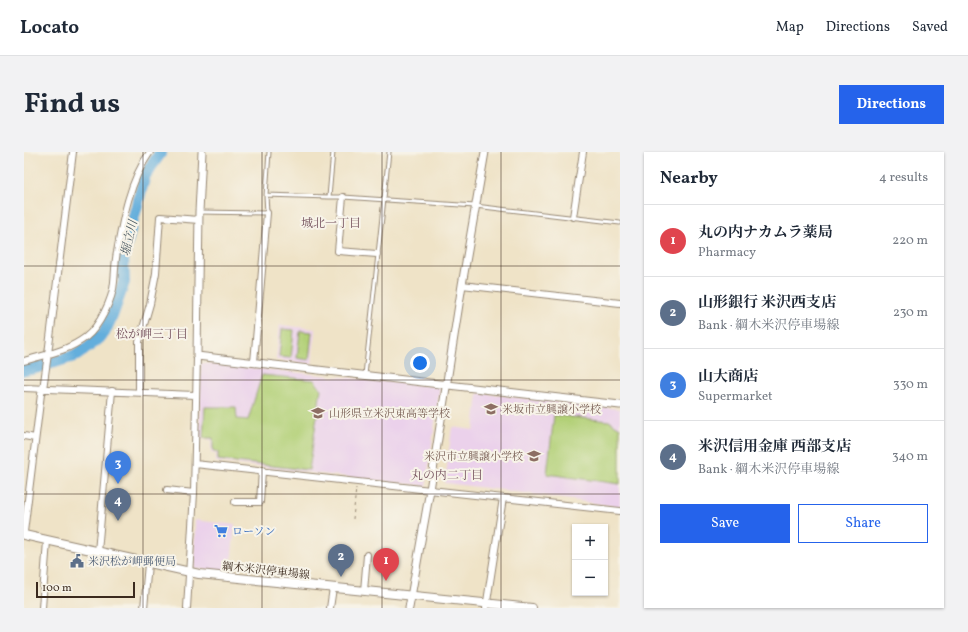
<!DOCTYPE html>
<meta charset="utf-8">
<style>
:root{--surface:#fff;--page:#f2f2f3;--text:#1f2937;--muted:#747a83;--line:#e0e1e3;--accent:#2563eb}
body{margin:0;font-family:Vollkorn,"Noto Serif JP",serif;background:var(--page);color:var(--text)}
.controls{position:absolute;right:12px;bottom:12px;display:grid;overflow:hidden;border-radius:0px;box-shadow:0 1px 3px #0004}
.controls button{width:36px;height:36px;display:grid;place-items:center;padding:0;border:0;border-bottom:1px solid var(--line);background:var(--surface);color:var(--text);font:20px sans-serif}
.scale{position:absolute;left:12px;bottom:10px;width:99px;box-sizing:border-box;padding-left:4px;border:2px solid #3b2a1e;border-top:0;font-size:11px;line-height:14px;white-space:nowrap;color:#3b2a1e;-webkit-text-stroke:3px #f7f3e8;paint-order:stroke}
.you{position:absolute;left:396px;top:211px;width:14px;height:14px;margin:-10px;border:3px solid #fff;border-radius:50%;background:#1a73e8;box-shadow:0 0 0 6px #1a73e833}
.badge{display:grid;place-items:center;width:26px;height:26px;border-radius:50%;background:var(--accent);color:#fff;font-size:13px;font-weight:700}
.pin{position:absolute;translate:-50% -33px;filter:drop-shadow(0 1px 2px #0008)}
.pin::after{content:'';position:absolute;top:21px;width:14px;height:12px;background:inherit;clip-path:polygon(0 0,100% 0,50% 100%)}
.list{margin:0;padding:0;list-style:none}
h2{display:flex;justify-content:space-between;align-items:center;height:52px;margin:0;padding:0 16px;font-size:17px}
h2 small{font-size:13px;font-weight:400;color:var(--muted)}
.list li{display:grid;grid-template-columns:26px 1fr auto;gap:12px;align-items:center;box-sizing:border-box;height:72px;padding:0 16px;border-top:1px solid var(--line)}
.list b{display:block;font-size:15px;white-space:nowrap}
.list p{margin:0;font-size:13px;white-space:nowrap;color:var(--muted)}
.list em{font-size:13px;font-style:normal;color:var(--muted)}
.actions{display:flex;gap:8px;padding:12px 16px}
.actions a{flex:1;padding:9px 0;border:1px solid var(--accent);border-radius:0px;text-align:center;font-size:14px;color:var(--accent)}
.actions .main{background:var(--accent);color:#fff}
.map{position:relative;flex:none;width:596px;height:456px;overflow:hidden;border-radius:0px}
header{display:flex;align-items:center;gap:24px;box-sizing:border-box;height:56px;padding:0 20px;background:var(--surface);border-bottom:1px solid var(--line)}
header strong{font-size:19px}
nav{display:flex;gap:22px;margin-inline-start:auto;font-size:14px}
.intro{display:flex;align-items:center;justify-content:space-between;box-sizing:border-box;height:96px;padding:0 24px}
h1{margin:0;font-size:28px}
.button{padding:10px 18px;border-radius:0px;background:var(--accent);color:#fff;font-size:14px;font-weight:700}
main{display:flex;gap:24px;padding:0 24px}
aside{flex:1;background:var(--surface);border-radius:0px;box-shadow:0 1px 3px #0004}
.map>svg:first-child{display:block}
.built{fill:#ebd1eb}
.green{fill:#b2d077;stroke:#767d4a}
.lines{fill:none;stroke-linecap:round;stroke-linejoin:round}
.river{stroke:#64aedc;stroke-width:12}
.service-casing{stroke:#958672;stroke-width:5}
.minor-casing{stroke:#958672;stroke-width:8}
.tertiary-casing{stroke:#958672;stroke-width:9}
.secondary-casing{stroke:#958672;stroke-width:10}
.path{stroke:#958672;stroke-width:1;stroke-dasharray:3 3;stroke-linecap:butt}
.service{stroke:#fff;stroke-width:3}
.minor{stroke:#fff;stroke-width:6}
.tertiary{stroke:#fff;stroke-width:7}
.secondary{stroke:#fff;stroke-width:8}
.grid{fill:none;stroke:#3b2a1e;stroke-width:1;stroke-opacity:0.55}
.labels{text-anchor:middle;stroke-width:4;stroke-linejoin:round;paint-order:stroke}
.education-label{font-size:11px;fill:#785e54;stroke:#f7f3e8;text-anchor:start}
.shop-label{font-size:11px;fill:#366cbe;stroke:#f7f3e8;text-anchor:start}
.service-label{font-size:11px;fill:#4e5e75;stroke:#f7f3e8;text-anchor:start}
.street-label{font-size:11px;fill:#3b2a1e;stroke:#f7f3e8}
.neighbourhood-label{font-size:12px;fill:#74515d;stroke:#f7f3e8}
.water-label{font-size:12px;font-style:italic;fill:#495860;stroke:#f7f3e8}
</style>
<header>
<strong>Locato</strong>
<nav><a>Map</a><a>Directions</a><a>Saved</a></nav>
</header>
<div class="intro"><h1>Find us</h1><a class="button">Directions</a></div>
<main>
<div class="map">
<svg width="596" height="456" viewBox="0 0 596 456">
<rect width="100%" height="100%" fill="#f7f3e8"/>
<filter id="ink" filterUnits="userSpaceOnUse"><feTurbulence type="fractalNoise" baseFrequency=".025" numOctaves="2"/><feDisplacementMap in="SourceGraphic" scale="8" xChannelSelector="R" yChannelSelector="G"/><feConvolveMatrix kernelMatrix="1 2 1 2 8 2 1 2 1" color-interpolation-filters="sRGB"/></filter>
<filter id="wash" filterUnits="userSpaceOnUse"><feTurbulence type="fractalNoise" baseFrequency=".012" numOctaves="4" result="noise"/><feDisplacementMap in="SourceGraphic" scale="16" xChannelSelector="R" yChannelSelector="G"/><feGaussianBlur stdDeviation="0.9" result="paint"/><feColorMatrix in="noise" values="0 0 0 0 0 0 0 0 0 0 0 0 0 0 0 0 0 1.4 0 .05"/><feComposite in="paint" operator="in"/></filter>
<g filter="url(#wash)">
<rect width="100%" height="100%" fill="#efe3c7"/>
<!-- built -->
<path class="built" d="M 256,173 L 291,177 L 288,212 L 252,208 Z
M 177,211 L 416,235 L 402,334 L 192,310 L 192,302 L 187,301 L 187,288 L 175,287 Z
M 454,241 L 596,257 L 596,355 L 479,338 L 421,331 L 428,275 L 450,278 Z
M 171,368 L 211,373 L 206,420 L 170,416 Z"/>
<!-- green -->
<path class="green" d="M 258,177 L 270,178 L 267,206 L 255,205 Z
M 276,179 L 288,180 L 285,208 L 273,206 Z
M 238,223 L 290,228 L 297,237 L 285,318 L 194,308 L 194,300 L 189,299 L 189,286 L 179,286 L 181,255 L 212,255 L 213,267 L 224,268 Z
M 530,263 L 585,269 L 596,276 L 596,332 L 523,322 Z"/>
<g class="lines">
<!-- river -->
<path class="river" d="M 0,218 L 11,216 L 53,203 L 64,195 L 80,181 L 88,164 L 100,130 L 99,105 L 121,23 L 137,0"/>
</g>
</g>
<g filter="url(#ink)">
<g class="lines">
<!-- service casing -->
<g class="service-casing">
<path id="service" d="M 242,43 L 305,45 L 319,45 L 451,54 L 596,71
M 305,45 L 309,0
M 175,60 L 243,61 L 242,43 L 245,0
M 341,223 L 365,0"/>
</g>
<!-- minor casing -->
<g class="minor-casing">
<path id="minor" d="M 319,45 L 314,99 L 353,102
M 549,65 L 559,0
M 438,133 L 596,151
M 0,209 C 23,202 42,200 62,185 C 75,175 89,147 90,130 C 91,120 91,110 93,100 C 99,66 106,28 126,0
M 230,210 L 243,61
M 0,236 L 171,243
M 115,240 L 115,190 L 126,152 L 132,121 L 136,65 L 175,68
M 0,284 L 11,286
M 171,312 L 596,359
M 143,338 L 170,341
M 211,350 L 236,350 L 238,318
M 0,380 L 17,242 L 19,237 L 24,202 L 49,0
M 74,400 L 88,239
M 340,439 L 343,403
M 18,456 L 23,389
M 120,456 L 124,412
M 163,456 L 170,341 L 173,204
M 306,456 L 309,436
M 462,456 L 479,346"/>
</g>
<!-- tertiary casing -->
<g class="tertiary-casing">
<path id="tertiary" d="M 178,0 L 175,60 L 173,204 L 596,253
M 385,456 L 406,338 L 438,133 L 461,0"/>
</g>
<!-- secondary casing -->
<g class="secondary-casing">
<path id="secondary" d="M 0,383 L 175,422 L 508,456"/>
</g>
<!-- path -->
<path class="path" d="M 329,367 L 332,336"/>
<!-- service -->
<use href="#service" class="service"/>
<!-- minor -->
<use href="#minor" class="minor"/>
<!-- tertiary -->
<use href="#tertiary" class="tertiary"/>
<!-- secondary -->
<use href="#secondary" class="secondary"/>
</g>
</g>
<!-- grid -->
<path class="grid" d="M 119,0 L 119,456M 238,0 L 238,456M 358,0 L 358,456M 477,0 L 477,456M 0,114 L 596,114M 0,228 L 596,228M 0,342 L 596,342"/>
<!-- icons -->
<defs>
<g id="school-bare" transform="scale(1.08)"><path d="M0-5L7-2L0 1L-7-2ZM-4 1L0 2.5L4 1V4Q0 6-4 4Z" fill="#8d6e63" stroke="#f7f3e8" stroke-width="2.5" paint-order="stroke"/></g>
<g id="supermarket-bare" transform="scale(1.08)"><path d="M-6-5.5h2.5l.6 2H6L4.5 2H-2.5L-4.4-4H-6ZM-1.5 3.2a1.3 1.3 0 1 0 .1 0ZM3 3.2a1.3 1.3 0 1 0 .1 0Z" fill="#3f7fe0" stroke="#f7f3e8" stroke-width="2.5" paint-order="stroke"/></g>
<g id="civic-bare" transform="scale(1.08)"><path d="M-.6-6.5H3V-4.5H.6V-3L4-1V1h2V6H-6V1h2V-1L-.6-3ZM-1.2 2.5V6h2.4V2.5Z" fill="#5c6f8a" stroke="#f7f3e8" stroke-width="2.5" paint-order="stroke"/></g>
</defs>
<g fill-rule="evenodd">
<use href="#school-bare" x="467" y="257"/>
<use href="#school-bare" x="294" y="261"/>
<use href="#school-bare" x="510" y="304"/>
<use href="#supermarket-bare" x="197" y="379"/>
<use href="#civic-bare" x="53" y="409"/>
</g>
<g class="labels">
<!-- education labels -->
<g class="education-label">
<text x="478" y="261">米坂市立興譲小学校</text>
<text x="305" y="265">山形県立米沢東高等学校</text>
<text x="499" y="308" text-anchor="end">米沢市立興譲小学校</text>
</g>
<!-- shop labels -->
<g class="shop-label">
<text x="208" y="383">ローソン</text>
</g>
<!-- service labels -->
<g class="service-label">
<text x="64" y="413">米沢松が岬郵便局</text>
</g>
<!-- street labels -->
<g class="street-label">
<text transform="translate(242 418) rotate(6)" y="4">綱木米沢停車場線</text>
</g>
<!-- neighbourhood labels -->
<g class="neighbourhood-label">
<text x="307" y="75">城北一丁目</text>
<text x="128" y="186">松が岬三丁目</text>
<text x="423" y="327">丸の内二丁目</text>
</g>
<!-- water labels -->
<g class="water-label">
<text transform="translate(105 86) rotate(-77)" y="4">堀立川</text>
</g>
</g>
</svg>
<div class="controls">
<button>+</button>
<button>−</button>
</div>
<div class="scale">100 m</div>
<div class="you"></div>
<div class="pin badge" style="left:362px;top:429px;background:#e0444e">1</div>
<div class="pin badge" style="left:317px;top:425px;background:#5c6f8a">2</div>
<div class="pin badge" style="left:94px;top:332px;background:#3f7fe0">3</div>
<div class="pin badge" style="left:94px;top:369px;background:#5c6f8a">4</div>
</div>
<aside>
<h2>Nearby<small>4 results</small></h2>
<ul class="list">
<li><span class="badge" style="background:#e0444e">1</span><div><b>丸の内ナカムラ薬局</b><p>Pharmacy</p></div><em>220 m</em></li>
<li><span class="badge" style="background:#5c6f8a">2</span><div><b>山形銀行 米沢西支店</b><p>Bank · 綱木米沢停車場線</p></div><em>230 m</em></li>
<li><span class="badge" style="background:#3f7fe0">3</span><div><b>山大商店</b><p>Supermarket</p></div><em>330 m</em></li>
<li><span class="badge" style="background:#5c6f8a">4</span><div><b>米沢信用金庫 西部支店</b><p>Bank · 綱木米沢停車場線</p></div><em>340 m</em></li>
</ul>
<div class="actions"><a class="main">Save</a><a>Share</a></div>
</aside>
</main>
